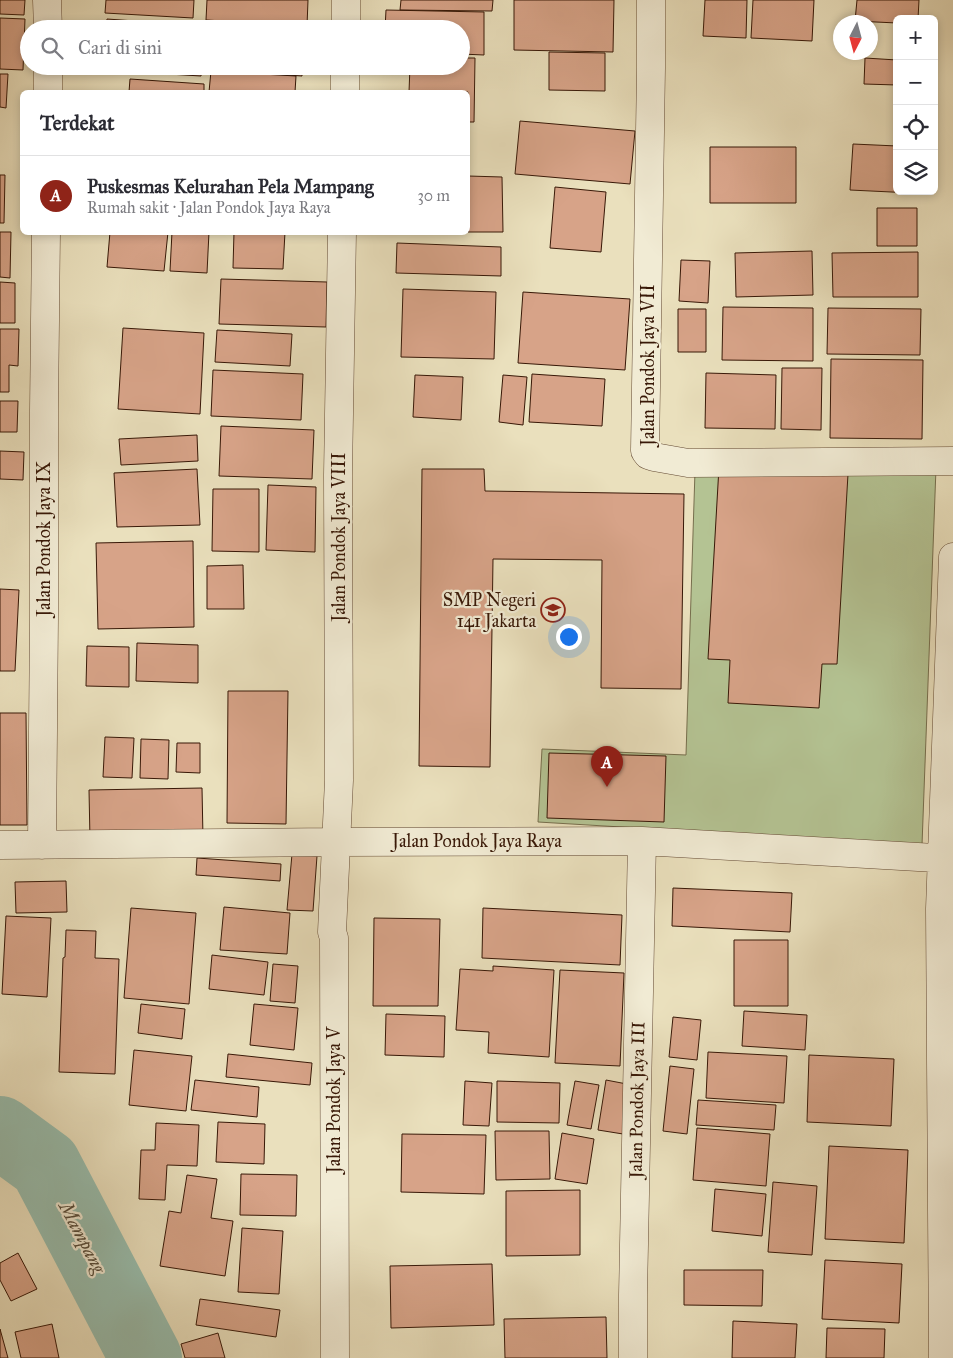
<!DOCTYPE html>
<html lang="id">
<meta charset="utf-8">
<style>
:root{--surface:#fff;--page:#f7f7f7;--text:#2b2b33;--muted:#7c7c81;--line:#e1e1e2;--accent:#8f2418}
body{margin:0;font-family:"IM FELL Great Primer",serif;background:var(--page);color:var(--text)}
.controls{position:absolute;right:15px;top:15px;display:grid;overflow:hidden;border-radius:8px;box-shadow:0 2px 8px #0003}
.controls button{width:45px;height:45px;display:grid;place-items:center;padding:0;border:0;border-bottom:1px solid var(--line);background:var(--surface);color:var(--text);font:25px sans-serif}
.compass{position:absolute;left:833px;top:15px;width:45px;height:45px;border-radius:50%;background:var(--surface);box-shadow:0 2px 8px #0003;rotate:186deg}
.you{position:absolute;left:568px;top:636px;width:18px;height:18px;margin:-12px;border:4px solid #fff;border-radius:50%;background:#1a73e8;box-shadow:0 0 0 8px #1a73e833}
.badge{display:grid;place-items:center;width:32px;height:32px;border-radius:50%;background:var(--accent);color:#fff;font-size:16px;font-weight:700}
.pin{position:absolute;translate:-50% -41px;filter:drop-shadow(0 1px 2px #0008)}
.pin::after{content:'';position:absolute;top:26px;width:18px;height:15px;background:inherit;clip-path:polygon(0 0,100% 0,50% 100%)}
.list{margin:0;padding:0;list-style:none}
h2{display:flex;justify-content:space-between;align-items:center;height:65px;margin:0;padding:0 20px;font-size:21px}
h2 small{font-size:16px;font-weight:400;color:var(--muted)}
.list li{display:grid;grid-template-columns:32px 1fr auto;gap:15px;align-items:center;box-sizing:border-box;height:80px;padding:0 20px;border-top:1px solid var(--line)}
.list b{display:block;font-size:19px;white-space:nowrap}
.list p{margin:0;font-size:16px;white-space:nowrap;color:var(--muted)}
.list em{font-size:16px;font-style:normal;color:var(--muted)}
.icon{flex:none;width:28px;height:28px;fill:none;stroke:currentColor;stroke-width:2;stroke-linecap:round;stroke-linejoin:round}
.map{position:relative;flex:none;width:953px;height:1358px;overflow:hidden}
.search{position:absolute;background:var(--surface);box-shadow:0 2px 8px #0003;left:20px;top:20px;width:450px;height:55px;display:flex;align-items:center;gap:12px;box-sizing:border-box;padding:0 18px;border-radius:28px;color:var(--muted);font-size:19px}
.panel{position:absolute;background:var(--surface);box-shadow:0 2px 8px #0003;left:20px;top:90px;width:450px;height:145px;border-radius:8px}
.map>svg:first-child{display:block}
.green{fill:#b4c393;stroke:#766e4d}
.lines{fill:none;stroke-linecap:round;stroke-linejoin:round}
.river{stroke:#98bdad;stroke-width:72}
.building{fill:#d7a388;stroke:#381807}
.minor-casing{stroke:#644a34;stroke-width:29}
.minor{stroke:#f1ebd4;stroke-width:28}
.labels{text-anchor:middle;stroke-width:4.5;stroke-linejoin:round;paint-order:stroke}
.street-label{font-size:18px;fill:#381807;stroke:#f1ebd4}
.poi-label{font-size:18px;fill:#381807;stroke:#f1ebd4;text-anchor:end}
.water-label{font-size:19px;font-style:italic;fill:#554a39;stroke:#f1ebd4}
</style>
<div class="map">
<svg width="953" height="1358" viewBox="0 0 953 1358">
<rect width="100%" height="100%" fill="#eae0bd"/>
<filter id="stains"><feTurbulence type="fractalNoise" baseFrequency=".004" numOctaves="4"/><feColorMatrix values="0 0 0 0 .2 0 0 0 0 .09 0 0 0 0 .02 0 0 0 .5 -.17"/></filter>
<radialGradient id="worn" r=".72"><stop offset=".6" stop-color="#630" stop-opacity="0"/><stop offset="1" stop-color="#630" stop-opacity=".3"/></radialGradient>
<!-- green -->
<path class="green" d="M 936,468 L 922,845 L 538,822 L 542,749 L 686,755 L 695,471 Z"/>
<g class="lines">
<!-- river -->
<path class="river" d="M 0,1132 L 45,1165 L 146,1358"/>
</g>
<!-- building -->
<path class="building" d="M 0,0 L 25,0 L 24,15 L 0,14 Z
M 106,0 L 194,0 L 193,18 L 105,13 Z
M 207,0 L 308,0 L 307,26 L 206,20 Z
M 401,0 L 493,0 L 492,11 L 400,10 Z
M 514,0 L 614,0 L 613,52 L 514,50 Z
M 705,0 L 747,0 L 746,38 L 703,36 Z
M 753,0 L 814,0 L 812,41 L 751,38 Z
M 857,0 L 919,0 L 918,19 L 897,19 L 897,23 L 855,21 Z
M 386,10 L 484,12 L 484,55 L 461,54 L 461,29 L 385,29 Z
M 0,18 L 25,19 L 23,70 L 0,69 Z
M 107,19 L 205,26 L 205,29 L 106,29 Z
M 220,22 L 305,27 L 305,29 L 220,29 Z
M 549,52 L 605,53 L 605,91 L 549,90 Z
M 461,58 L 475,58 L 474,122 L 468,122 L 468,92 L 409,92 L 410,66 L 461,66 Z
M 865,58 L 897,60 L 897,85 L 864,84 Z
M 104,66 L 202,66 L 201,76 L 103,70 Z
M 218,66 L 302,66 L 302,76 L 217,70 Z
M 211,71 L 296,76 L 295,92 L 209,92 Z
M 0,74 L 8,74 L 6,108 L 0,107 Z
M 130,79 L 204,84 L 204,92 L 129,92 Z
M 520,121 L 635,131 L 630,184 L 515,174 Z
M 853,144 L 897,146 L 897,191 L 933,191 L 933,194 L 850,190 Z
M 710,147 L 796,147 L 796,203 L 710,203 Z
M 0,175 L 5,175 L 4,223 L 0,223 Z
M 468,176 L 502,177 L 503,232 L 468,232 Z
M 555,187 L 606,192 L 601,252 L 550,248 Z
M 877,208 L 917,208 L 917,246 L 877,246 Z
M 0,232 L 11,232 L 10,278 L 0,277 Z
M 110,232 L 168,232 L 164,271 L 107,267 Z
M 172,232 L 209,232 L 207,273 L 170,271 Z
M 234,232 L 285,232 L 283,269 L 233,268 Z
M 397,243 L 501,247 L 501,276 L 396,273 Z
M 812,251 L 813,295 L 736,297 L 735,253 Z
M 918,252 L 918,297 L 833,297 L 832,253 Z
M 681,260 L 710,261 L 708,303 L 679,301 Z
M 221,279 L 327,282 L 326,327 L 219,324 Z
M 0,282 L 15,283 L 15,323 L 0,323 Z
M 403,289 L 496,292 L 494,359 L 401,357 Z
M 523,292 L 630,299 L 625,370 L 518,363 Z
M 723,307 L 813,308 L 813,361 L 722,360 Z
M 828,308 L 921,309 L 920,355 L 827,354 Z
M 678,309 L 706,309 L 706,352 L 678,352 Z
M 123,328 L 204,333 L 200,414 L 118,409 Z
M 0,329 L 19,329 L 18,366 L 9,365 L 9,392 L 0,392 Z
M 217,330 L 292,334 L 290,366 L 215,362 Z
M 831,359 L 923,360 L 922,439 L 830,438 Z
M 782,368 L 822,368 L 821,430 L 781,429 Z
M 213,370 L 303,374 L 301,420 L 211,416 Z
M 706,373 L 776,375 L 775,429 L 705,428 Z
M 532,374 L 605,379 L 602,426 L 529,422 Z
M 415,375 L 463,377 L 461,420 L 413,417 Z
M 503,375 L 527,377 L 523,425 L 499,422 Z
M 0,401 L 18,401 L 17,432 L 0,432 Z
M 221,426 L 314,430 L 312,479 L 219,476 Z
M 197,435 L 198,461 L 121,465 L 119,439 Z
M 0,451 L 24,452 L 23,480 L 0,479 Z
M 719,467 L 848,474 L 837,664 L 822,664 L 819,708 L 728,703 L 730,660 L 708,659 Z
M 197,469 L 200,525 L 117,527 L 114,473 Z
M 422,469 L 484,469 L 485,491 L 684,494 L 681,689 L 601,688 L 602,560 L 493,559 L 490,767 L 419,766 Z
M 268,485 L 316,487 L 315,552 L 266,550 Z
M 213,489 L 259,489 L 259,552 L 212,551 Z
M 193,541 L 194,627 L 98,629 L 96,543 Z
M 243,565 L 244,609 L 207,609 L 207,566 Z
M 0,589 L 19,590 L 15,671 L 0,671 Z
M 137,643 L 198,645 L 198,683 L 136,681 Z
M 87,646 L 129,647 L 129,687 L 86,686 Z
M 228,691 L 288,691 L 286,824 L 227,823 Z
M 0,713 L 26,713 L 27,825 L 0,825 Z
M 105,737 L 134,738 L 132,778 L 103,777 Z
M 141,739 L 169,740 L 168,779 L 140,778 Z
M 177,743 L 200,743 L 200,773 L 176,772 Z
M 549,753 L 666,756 L 664,822 L 547,818 Z
M 202,788 L 203,838 L 90,840 L 89,790 Z
M 292,854 L 317,856 L 313,911 L 287,910 Z
M 197,858 L 281,864 L 280,881 L 196,875 Z
M 66,881 L 67,912 L 16,913 L 15,882 Z
M 673,888 L 792,893 L 790,932 L 672,926 Z
M 224,907 L 290,913 L 287,954 L 220,950 Z
M 131,908 L 196,913 L 189,1004 L 124,998 Z
M 483,908 L 622,915 L 620,965 L 482,958 Z
M 6,916 L 51,918 L 47,997 L 2,994 Z
M 374,918 L 440,919 L 438,1006 L 373,1006 Z
M 66,930 L 96,931 L 95,958 L 119,959 L 115,1074 L 59,1072 L 63,958 L 65,957 Z
M 734,940 L 788,940 L 788,1006 L 734,1006 Z
M 212,955 L 268,962 L 264,995 L 209,989 Z
M 273,964 L 298,966 L 295,1003 L 270,1001 Z
M 493,966 L 554,970 L 549,1057 L 488,1053 L 489,1032 L 456,1030 L 460,969 L 493,971 Z
M 560,970 L 624,973 L 620,1066 L 555,1063 Z
M 141,1004 L 185,1009 L 182,1039 L 138,1033 Z
M 254,1004 L 298,1008 L 294,1050 L 250,1045 Z
M 744,1011 L 807,1015 L 805,1050 L 742,1046 Z
M 386,1014 L 445,1016 L 444,1057 L 385,1055 Z
M 673,1017 L 701,1020 L 697,1060 L 669,1057 Z
M 134,1050 L 192,1056 L 186,1111 L 129,1105 Z
M 708,1052 L 787,1056 L 784,1103 L 706,1098 Z
M 228,1054 L 312,1063 L 310,1085 L 226,1077 Z
M 809,1055 L 894,1059 L 891,1126 L 807,1122 Z
M 670,1066 L 694,1069 L 687,1134 L 663,1131 Z
M 195,1080 L 259,1087 L 257,1117 L 191,1110 Z
M 606,1080 L 632,1085 L 623,1134 L 598,1130 Z
M 465,1081 L 492,1083 L 489,1126 L 463,1125 Z
M 497,1081 L 560,1083 L 559,1123 L 497,1122 Z
M 575,1081 L 599,1085 L 591,1129 L 567,1125 Z
M 698,1100 L 776,1105 L 774,1130 L 696,1125 Z
M 218,1122 L 265,1124 L 264,1164 L 216,1162 Z
M 156,1123 L 199,1125 L 197,1166 L 167,1165 L 165,1200 L 139,1199 L 141,1150 L 155,1150 Z
M 697,1128 L 770,1134 L 766,1186 L 693,1180 Z
M 495,1131 L 549,1131 L 550,1179 L 496,1180 Z
M 562,1133 L 594,1139 L 587,1184 L 555,1179 Z
M 402,1134 L 486,1135 L 484,1194 L 401,1192 Z
M 829,1146 L 908,1150 L 904,1243 L 825,1239 Z
M 241,1174 L 297,1175 L 296,1216 L 240,1215 Z
M 187,1175 L 217,1179 L 211,1218 L 233,1221 L 225,1276 L 160,1266 L 169,1211 L 181,1213 Z
M 773,1182 L 817,1186 L 812,1255 L 768,1252 Z
M 715,1189 L 766,1194 L 762,1236 L 712,1231 Z
M 580,1190 L 580,1255 L 506,1256 L 506,1191 Z
M 242,1228 L 283,1231 L 279,1294 L 238,1292 Z
M 18,1253 L 37,1289 L 11,1301 L 0,1280 L 0,1263 Z
M 825,1260 L 902,1264 L 899,1323 L 822,1319 Z
M 492,1264 L 494,1325 L 391,1328 L 390,1266 Z
M 684,1270 L 763,1270 L 762,1306 L 684,1305 Z
M 200,1299 L 280,1310 L 276,1337 L 196,1325 Z
M 606,1317 L 607,1358 L 505,1358 L 504,1319 Z
M 733,1321 L 797,1324 L 795,1358 L 732,1358 Z
M 52,1324 L 59,1358 L 21,1358 L 15,1332 Z
M 827,1328 L 885,1329 L 884,1358 L 826,1358 Z
M 0,1329 L 8,1358 L 0,1358 Z
M 218,1333 L 225,1358 L 185,1358 L 181,1344 Z"/>
<g class="lines">
<!-- minor casing -->
<g class="minor-casing">
<path id="minor" d="M 47,0 L 48,29
M 651,0 L 651,68 L 645,451 L 648,455 L 654,457 L 688,463 L 953,461
M 346,29 L 346,0
M 48,92 L 48,66
M 345,92 L 345,66
M 0,845 L 336,842 L 642,841 L 953,859
M 42,845 L 44,616 L 44,410 L 46,232
M 335,1358 L 334,938 L 332,932 L 339,780 L 338,475 L 342,232
M 633,1358 L 633,1295 L 642,841
M 943,1358 L 940,909 L 953,557"/>
</g>
<!-- minor -->
<use href="#minor" class="minor"/>
</g>
<!-- icons -->
<defs>
<g id="school-ring" transform="scale(1.25)"><circle r="9.5" fill="#f1ebd4" stroke="#8f2418" stroke-width="1.5"/><path d="M0-5L7-2L0 1L-7-2ZM-4 1L0 2.5L4 1V4Q0 6-4 4Z" fill="#8f2418"/></g>
</defs>
<g fill-rule="evenodd">
<use href="#school-ring" x="553" y="610"/>
</g>
<g class="labels">
<!-- street labels -->
<g class="street-label">
<text transform="translate(648 365) rotate(-90)" y="6">Jalan Pondok Jaya VII</text>
<text transform="translate(339 537) rotate(-90)" y="6">Jalan Pondok Jaya VIII</text>
<text transform="translate(44 539) rotate(-90)" y="6">Jalan Pondok Jaya IX</text>
<text x="477" y="847">Jalan Pondok Jaya Raya</text>
<text transform="translate(334 1100) rotate(-90)" y="6">Jalan Pondok Jaya V</text>
<text transform="translate(637 1100) rotate(-89)" y="6">Jalan Pondok Jaya III</text>
</g>
<!-- poi labels -->
<g class="poi-label">
<text x="536" y="606">SMP Negeri<tspan x="536" dy="21">141 Jakarta</tspan></text>
</g>
<!-- water labels -->
<g class="water-label">
<text transform="translate(83 1237) rotate(62)" y="7">Mampang</text>
</g>
</g>
<rect width="100%" height="100%" filter="url(#stains)"/>
<rect width="100%" height="100%" fill="url(#worn)"/>
</svg>
<div class="controls">
<button>+</button>
<button>−</button>
<button><svg class="icon" aria-label="locate" viewBox="0 0 24 24"><circle cx="12" cy="12" r="6"/><path d="M12 2v4M12 18v4M2 12h4M18 12h4"/></svg></button>
<button><svg class="icon" aria-label="layers" viewBox="0 0 24 24"><path d="M12 4l9 5-9 5-9-5zM3 14l9 5 9-5"/></svg></button>
</div>
<svg class="compass" viewBox="-18 -18 36 36"><path d="M0-13l5 13h-10z" fill="#e53935"/><path d="M0 13l5-13h-10z" fill="#7c7c81"/></svg>
<div class="you"></div>
<div class="pin badge" style="left:607px;top:787px">A</div>
<div class="search"><svg class="icon" aria-label="search" viewBox="0 0 24 24"><circle cx="10" cy="10" r="6"/><path d="M15 15l6 6"/></svg>Cari di sini</div>
<section class="panel">
<h2>Terdekat<small></small></h2>
<ul class="list">
<li><span class="badge">A</span><div><b>Puskesmas Kelurahan Pela Mampang</b><p>Rumah sakit · Jalan Pondok Jaya Raya</p></div><em>30 m</em></li>
</ul>
</section>
</div>
